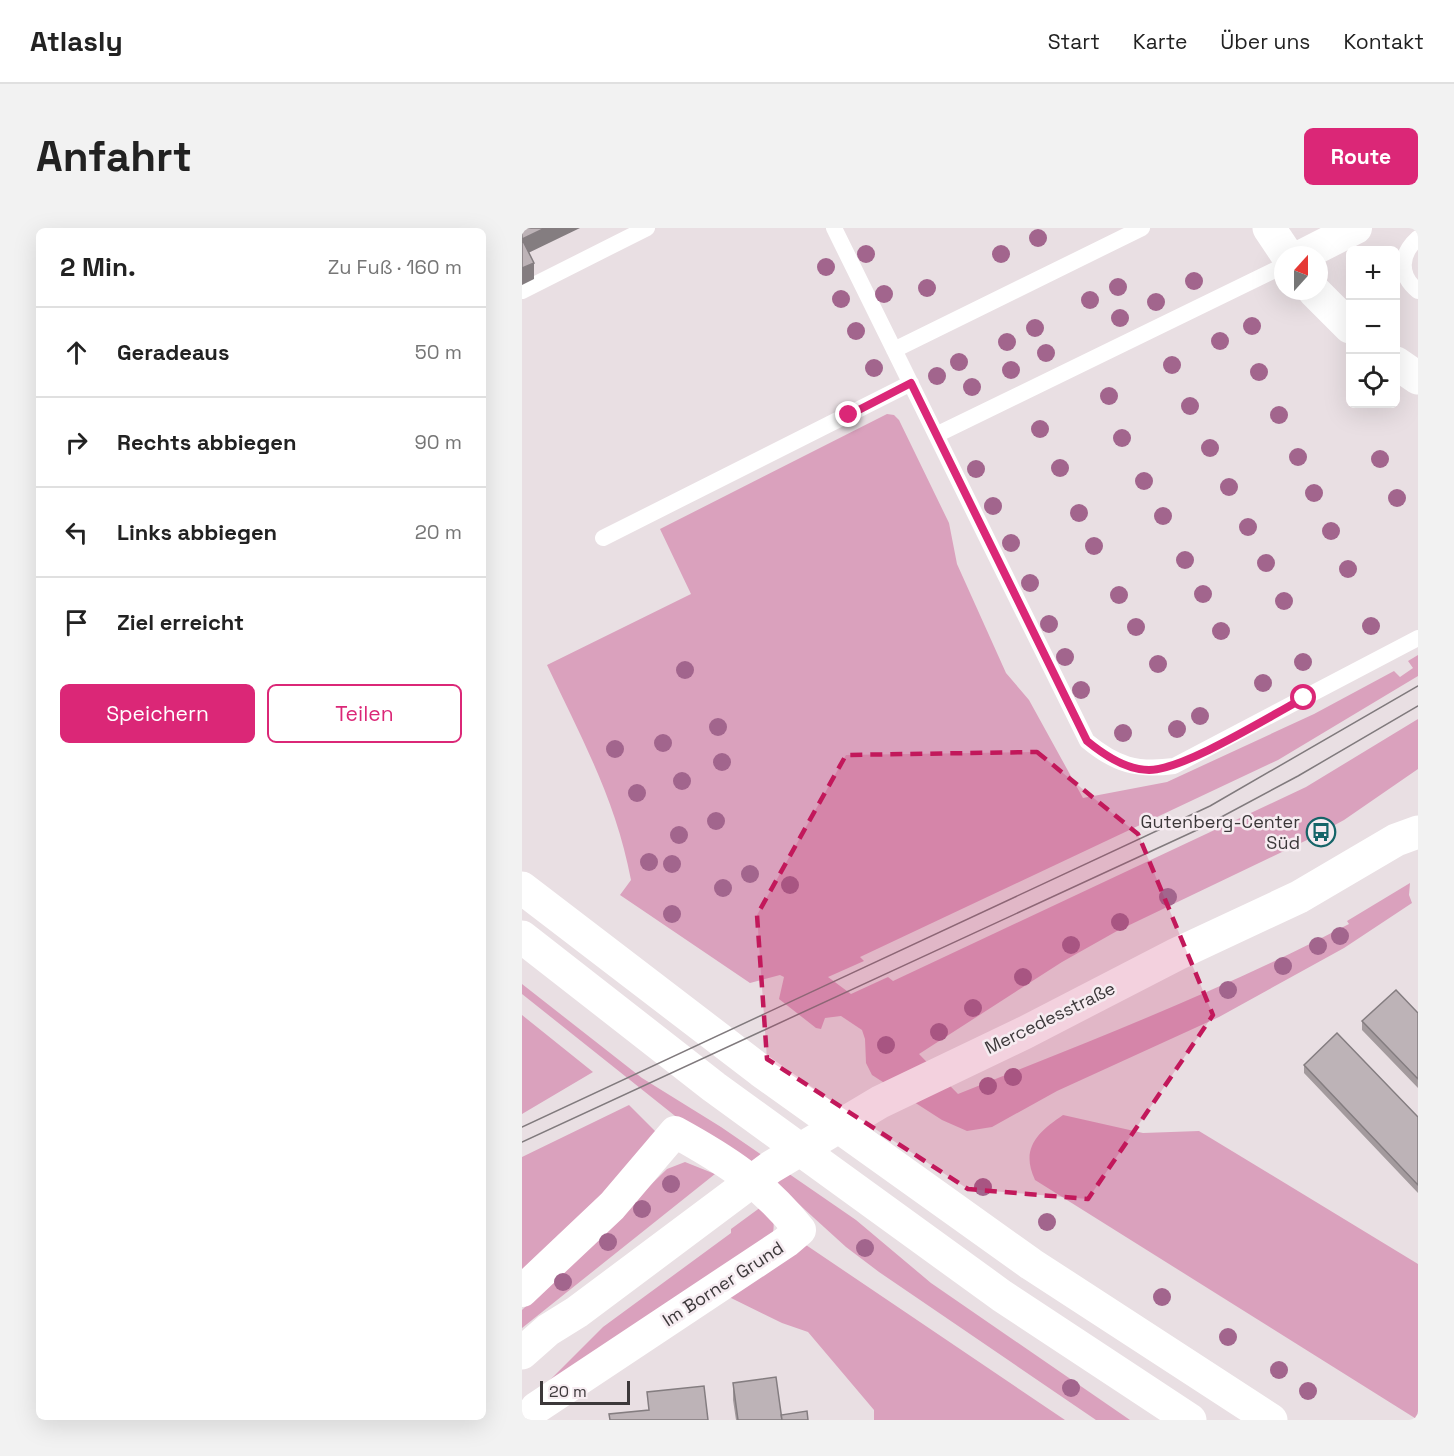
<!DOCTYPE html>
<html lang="de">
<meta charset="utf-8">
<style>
:root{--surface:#fff;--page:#f2f2f2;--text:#222;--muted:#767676;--line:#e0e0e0;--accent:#db2777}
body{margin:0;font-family:"Space Grotesk",sans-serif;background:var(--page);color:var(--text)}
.controls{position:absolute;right:18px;top:18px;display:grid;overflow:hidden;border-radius:9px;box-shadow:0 6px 24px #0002}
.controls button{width:54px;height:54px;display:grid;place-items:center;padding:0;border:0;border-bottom:2px solid var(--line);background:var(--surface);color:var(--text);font:30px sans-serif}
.compass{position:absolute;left:752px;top:18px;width:54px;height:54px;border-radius:50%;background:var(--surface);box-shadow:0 6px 24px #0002;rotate:21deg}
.scale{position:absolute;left:18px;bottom:15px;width:90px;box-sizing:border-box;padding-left:6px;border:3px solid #3c383a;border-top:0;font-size:16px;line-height:21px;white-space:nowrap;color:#3c383a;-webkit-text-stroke:4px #f6ecf1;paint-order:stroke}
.stop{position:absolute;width:18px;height:18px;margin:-14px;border:4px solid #db2777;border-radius:50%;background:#fff}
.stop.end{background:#db2777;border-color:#fff;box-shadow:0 2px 6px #0008}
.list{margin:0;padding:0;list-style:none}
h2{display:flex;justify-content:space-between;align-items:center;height:78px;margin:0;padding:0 24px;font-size:26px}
h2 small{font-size:20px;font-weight:400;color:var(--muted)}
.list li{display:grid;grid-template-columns:39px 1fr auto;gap:18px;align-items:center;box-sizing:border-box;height:90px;padding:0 24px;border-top:2px solid var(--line)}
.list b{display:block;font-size:22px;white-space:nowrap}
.list em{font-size:20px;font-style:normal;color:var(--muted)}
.actions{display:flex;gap:12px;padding:18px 24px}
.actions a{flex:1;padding:14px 0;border:2px solid var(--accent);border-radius:9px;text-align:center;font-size:21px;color:var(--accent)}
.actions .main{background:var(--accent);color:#fff}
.icon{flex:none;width:33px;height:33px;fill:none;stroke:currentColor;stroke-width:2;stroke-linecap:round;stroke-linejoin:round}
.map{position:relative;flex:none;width:896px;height:1192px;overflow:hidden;border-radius:9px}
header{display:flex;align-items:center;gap:36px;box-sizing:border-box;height:84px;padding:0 30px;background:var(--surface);border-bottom:2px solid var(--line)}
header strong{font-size:28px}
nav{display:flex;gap:33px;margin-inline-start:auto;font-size:21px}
.intro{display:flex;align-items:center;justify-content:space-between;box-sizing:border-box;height:144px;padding:0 36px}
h1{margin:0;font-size:42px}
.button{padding:15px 27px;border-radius:9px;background:var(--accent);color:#fff;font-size:21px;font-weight:700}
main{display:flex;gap:36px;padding:0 36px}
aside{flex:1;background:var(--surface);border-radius:9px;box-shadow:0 6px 24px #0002}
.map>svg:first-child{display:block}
.green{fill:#daa1bd}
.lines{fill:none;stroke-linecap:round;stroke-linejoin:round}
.service{stroke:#fff;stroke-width:16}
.minor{stroke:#fff;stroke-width:32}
.tertiary{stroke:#fff;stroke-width:33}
.motorway{stroke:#fff;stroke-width:33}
.tram{stroke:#807a7d;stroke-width:1.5}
.tree{fill:#a2658d}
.wall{fill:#a39a9d}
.shaded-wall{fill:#847d80}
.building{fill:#bdb3b7;stroke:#847d80;stroke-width:1.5}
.route{stroke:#db2777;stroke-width:8}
.marked{fill:#c2185b;fill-opacity:0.2;stroke:#c2185b;stroke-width:4.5;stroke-dasharray:12 8;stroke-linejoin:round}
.labels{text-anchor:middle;stroke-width:5;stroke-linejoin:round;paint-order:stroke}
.poi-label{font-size:18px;fill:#3c383a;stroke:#f6ecf1;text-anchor:end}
.street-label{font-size:18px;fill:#3c383a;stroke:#f6ecf1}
</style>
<header>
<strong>Atlasly</strong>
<nav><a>Start</a><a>Karte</a><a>Über uns</a><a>Kontakt</a></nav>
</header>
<div class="intro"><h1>Anfahrt</h1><a class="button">Route</a></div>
<main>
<aside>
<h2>2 Min.<small>Zu Fuß · 160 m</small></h2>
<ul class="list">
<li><svg class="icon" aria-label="ahead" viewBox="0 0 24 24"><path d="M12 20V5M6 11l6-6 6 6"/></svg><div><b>Geradeaus</b></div><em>50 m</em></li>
<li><svg class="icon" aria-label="right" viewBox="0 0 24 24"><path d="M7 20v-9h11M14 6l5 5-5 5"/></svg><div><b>Rechts abbiegen</b></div><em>90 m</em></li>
<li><svg class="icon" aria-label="left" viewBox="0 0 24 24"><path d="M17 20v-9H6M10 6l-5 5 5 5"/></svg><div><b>Links abbiegen</b></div><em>20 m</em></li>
<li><svg class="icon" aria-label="arrive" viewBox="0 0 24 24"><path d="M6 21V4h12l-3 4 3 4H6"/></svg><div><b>Ziel erreicht</b></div></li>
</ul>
<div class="actions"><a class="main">Speichern</a><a>Teilen</a></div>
</aside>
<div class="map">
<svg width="896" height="1192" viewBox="0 0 896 1192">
<rect width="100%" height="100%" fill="#e9dfe3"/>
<!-- green -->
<path class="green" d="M 365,186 L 372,187 L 377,192 L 427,295 L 435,336 L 484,445 L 507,472 L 561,570 L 645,554 L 792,486 L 872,443 L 878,449 L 891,440 L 886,433 L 896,427 L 896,448 L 756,532 L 338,729 L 342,733 L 306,749 L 329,766 L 366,749 L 371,753 L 784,559 L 896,491 L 896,541 L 822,592 L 785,612 L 595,703 L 540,734 L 397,826 L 436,866 C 568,813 701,762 827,696 L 825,693 L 888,655 L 887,667 L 890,675 L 822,720 L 697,789 L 535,863 L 470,899 L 445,903 L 420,892 L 350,847 L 344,835 L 343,811 L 340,802 L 319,788 L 303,790 L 299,801 L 294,800 L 257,771 L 262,749 L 258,747 L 228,755 L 98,667 L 109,652 C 94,572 59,509 25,437 L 169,366 L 138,301 Z
M 0,756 L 120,850 L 199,899 L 334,992 L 409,1055 L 608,1192 L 574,1192 L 357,1044 L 324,1019 L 259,960 L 172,903 L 0,766 Z
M 0,787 L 71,844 L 0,886 Z
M 107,877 L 135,905 L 41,1013 L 0,1049 L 0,929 Z
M 541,887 L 621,905 L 677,903 L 896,1036 L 896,1192 L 513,952 C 498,920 516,904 541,887 Z
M 163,934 L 193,946 L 0,1100 L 0,1082 L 145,941 Z
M 243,976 C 252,988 254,997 249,1012 L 18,1162 L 81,1099 L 209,1005 L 209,1001 Z
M 284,1017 L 543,1192 L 352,1192 L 352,1182 L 286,1104 L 260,1095 L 205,1068 Z"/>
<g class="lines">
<!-- service -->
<path class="service" d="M 312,0 L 565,513 C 594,537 615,543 652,538 L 896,410
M 896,10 C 878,26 876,47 896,63
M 0,63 L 125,0
M 372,122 L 620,0
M 414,207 L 761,38
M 81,310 L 389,155"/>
<!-- minor -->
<path class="minor" d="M 781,27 L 834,0
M 0,1063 L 90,978 L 153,904 C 204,932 241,956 278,1002 L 264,1014 L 14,1180"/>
<!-- tertiary -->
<path class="tertiary" d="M 747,0 L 765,27
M 792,63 L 828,99
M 874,135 L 896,150
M 0,1125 L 26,1102 L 55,1084 L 249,939 L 358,874 L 502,805 L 655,726 L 777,669 L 874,612 L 896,604"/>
<!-- motorway -->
<path class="motorway" d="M 0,660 L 239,843 L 509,1036 L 749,1192
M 0,709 L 192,859 L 480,1068 L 668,1192"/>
<!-- tram -->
<path class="tram" d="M 0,899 L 688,578 L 896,458
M 0,914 L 675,602 L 776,548 L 896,478"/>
</g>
<!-- trees -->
<g class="tree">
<circle cx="516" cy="10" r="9"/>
<circle cx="344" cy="26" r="9"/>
<circle cx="479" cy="26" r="9"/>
<circle cx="304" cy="39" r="9"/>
<circle cx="672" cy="53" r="9"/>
<circle cx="596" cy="59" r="9"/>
<circle cx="405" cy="60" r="9"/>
<circle cx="362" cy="66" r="9"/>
<circle cx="319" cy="71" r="9"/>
<circle cx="568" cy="72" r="9"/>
<circle cx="634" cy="74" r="9"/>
<circle cx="598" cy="90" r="9"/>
<circle cx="730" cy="98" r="9"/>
<circle cx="513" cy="100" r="9"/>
<circle cx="334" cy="103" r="9"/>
<circle cx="698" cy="113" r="9"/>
<circle cx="485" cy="114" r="9"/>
<circle cx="524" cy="125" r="9"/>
<circle cx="437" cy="134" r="9"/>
<circle cx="650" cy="137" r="9"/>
<circle cx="352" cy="140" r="9"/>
<circle cx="489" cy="142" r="9"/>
<circle cx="737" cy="144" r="9"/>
<circle cx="415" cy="148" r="9"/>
<circle cx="450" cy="159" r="9"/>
<circle cx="587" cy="168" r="9"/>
<circle cx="668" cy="178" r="9"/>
<circle cx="757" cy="187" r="9"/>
<circle cx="518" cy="201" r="9"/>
<circle cx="600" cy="210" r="9"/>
<circle cx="688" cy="220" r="9"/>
<circle cx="776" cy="229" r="9"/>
<circle cx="858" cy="231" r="9"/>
<circle cx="538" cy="240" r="9"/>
<circle cx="454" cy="241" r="9"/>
<circle cx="622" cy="253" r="9"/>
<circle cx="707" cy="259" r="9"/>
<circle cx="792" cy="265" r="9"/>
<circle cx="875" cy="270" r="9"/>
<circle cx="471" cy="278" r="9"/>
<circle cx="557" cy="285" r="9"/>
<circle cx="641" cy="288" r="9"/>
<circle cx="726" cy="299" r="9"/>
<circle cx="809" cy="303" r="9"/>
<circle cx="489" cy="315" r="9"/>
<circle cx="572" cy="318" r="9"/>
<circle cx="663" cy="332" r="9"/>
<circle cx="744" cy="335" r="9"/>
<circle cx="826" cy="341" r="9"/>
<circle cx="508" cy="355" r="9"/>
<circle cx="681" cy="366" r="9"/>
<circle cx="597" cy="367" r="9"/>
<circle cx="762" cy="373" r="9"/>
<circle cx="527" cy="396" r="9"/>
<circle cx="849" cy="398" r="9"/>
<circle cx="614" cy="399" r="9"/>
<circle cx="699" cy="403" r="9"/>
<circle cx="543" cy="429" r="9"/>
<circle cx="781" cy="434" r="9"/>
<circle cx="636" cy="436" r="9"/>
<circle cx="163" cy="442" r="9"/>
<circle cx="741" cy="455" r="9"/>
<circle cx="559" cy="462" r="9"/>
<circle cx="678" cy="488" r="9"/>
<circle cx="196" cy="499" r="9"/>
<circle cx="655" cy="501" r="9"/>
<circle cx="601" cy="505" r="9"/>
<circle cx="141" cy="515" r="9"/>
<circle cx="93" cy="521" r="9"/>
<circle cx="200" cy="534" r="9"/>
<circle cx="160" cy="553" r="9"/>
<circle cx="115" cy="565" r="9"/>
<circle cx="194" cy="593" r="9"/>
<circle cx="157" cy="607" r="9"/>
<circle cx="127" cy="634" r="9"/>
<circle cx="150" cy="636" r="9"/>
<circle cx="228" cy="646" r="9"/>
<circle cx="268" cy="657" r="9"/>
<circle cx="201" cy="660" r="9"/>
<circle cx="646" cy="669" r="9"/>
<circle cx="150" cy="686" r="9"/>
<circle cx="598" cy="694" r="9"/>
<circle cx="818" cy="708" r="9"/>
<circle cx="549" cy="717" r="9"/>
<circle cx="796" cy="718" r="9"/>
<circle cx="761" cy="738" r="9"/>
<circle cx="501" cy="749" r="9"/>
<circle cx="706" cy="762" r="9"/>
<circle cx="451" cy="780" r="9"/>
<circle cx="417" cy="804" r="9"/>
<circle cx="364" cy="817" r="9"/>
<circle cx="491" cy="849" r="9"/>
<circle cx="466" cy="858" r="9"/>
<circle cx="149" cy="956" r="9"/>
<circle cx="461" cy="959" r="9"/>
<circle cx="120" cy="981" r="9"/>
<circle cx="525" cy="994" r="9"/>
<circle cx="86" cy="1014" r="9"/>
<circle cx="343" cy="1020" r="9"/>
<circle cx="41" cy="1054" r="9"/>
<circle cx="640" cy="1069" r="9"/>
<circle cx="706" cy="1109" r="9"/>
<circle cx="757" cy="1142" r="9"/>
<circle cx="549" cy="1160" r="9"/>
<circle cx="786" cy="1163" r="9"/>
</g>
<!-- wall -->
<path class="wall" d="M 896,785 L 896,860 L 840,802 L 840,793 Z
M 782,837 L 896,889 L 896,965 L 782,845 Z
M 211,1155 L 259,1187 L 286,1192 L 214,1192 L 211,1172 Z"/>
<!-- shaded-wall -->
<path class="shaded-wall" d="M 23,0 L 58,0 L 0,28 L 0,11 Z
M 12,35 L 12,51 L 0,57 L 0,40 Z"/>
<!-- building -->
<path class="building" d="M 0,0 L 23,0 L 0,11 L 12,35 L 0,40 Z
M 874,762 L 896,785 L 896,851 L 840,793 Z
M 815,805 L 896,889 L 896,957 L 782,837 Z
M 254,1149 L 260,1192 L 216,1192 L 211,1155 Z
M 182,1158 L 186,1192 L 88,1192 L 87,1186 L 127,1182 L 125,1164 Z
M 285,1183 L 286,1192 L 260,1192 L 259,1187 Z"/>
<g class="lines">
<!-- route -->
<path class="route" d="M 327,187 L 389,155 L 565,513 C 582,527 604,542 627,542 C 662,542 748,488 782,470"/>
</g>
<!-- marked area -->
<path class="marked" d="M 515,524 L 616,606 L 691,787 L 566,971 L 446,961 L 245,831 L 235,687 L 324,527 Z"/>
<!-- icons -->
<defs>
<g id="bus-ring" transform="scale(1.5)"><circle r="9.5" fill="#f6ecf1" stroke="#156468" stroke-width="1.5"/><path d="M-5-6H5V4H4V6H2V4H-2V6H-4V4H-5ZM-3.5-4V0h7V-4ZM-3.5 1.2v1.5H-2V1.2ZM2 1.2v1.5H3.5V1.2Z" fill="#156468"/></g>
</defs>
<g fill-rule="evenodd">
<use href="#bus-ring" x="799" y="604"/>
</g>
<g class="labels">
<!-- poi labels -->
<g class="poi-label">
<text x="778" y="600">Gutenberg-Center<tspan x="778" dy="21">Süd</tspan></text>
</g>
<!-- street labels -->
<g class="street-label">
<text transform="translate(528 790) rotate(-26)" y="6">Mercedesstraße</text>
<text transform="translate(201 1056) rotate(-33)" y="6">Im Borner Grund</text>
</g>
</g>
</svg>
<div class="controls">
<button>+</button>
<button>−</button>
<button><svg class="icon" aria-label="locate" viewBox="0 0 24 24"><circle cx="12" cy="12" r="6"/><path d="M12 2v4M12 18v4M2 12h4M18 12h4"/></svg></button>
</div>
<svg class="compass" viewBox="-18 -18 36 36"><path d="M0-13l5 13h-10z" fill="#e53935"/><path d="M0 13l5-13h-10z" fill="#767676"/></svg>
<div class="scale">20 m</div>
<div class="stop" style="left:782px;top:470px"></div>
<div class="stop end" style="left:327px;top:187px"></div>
</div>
</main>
